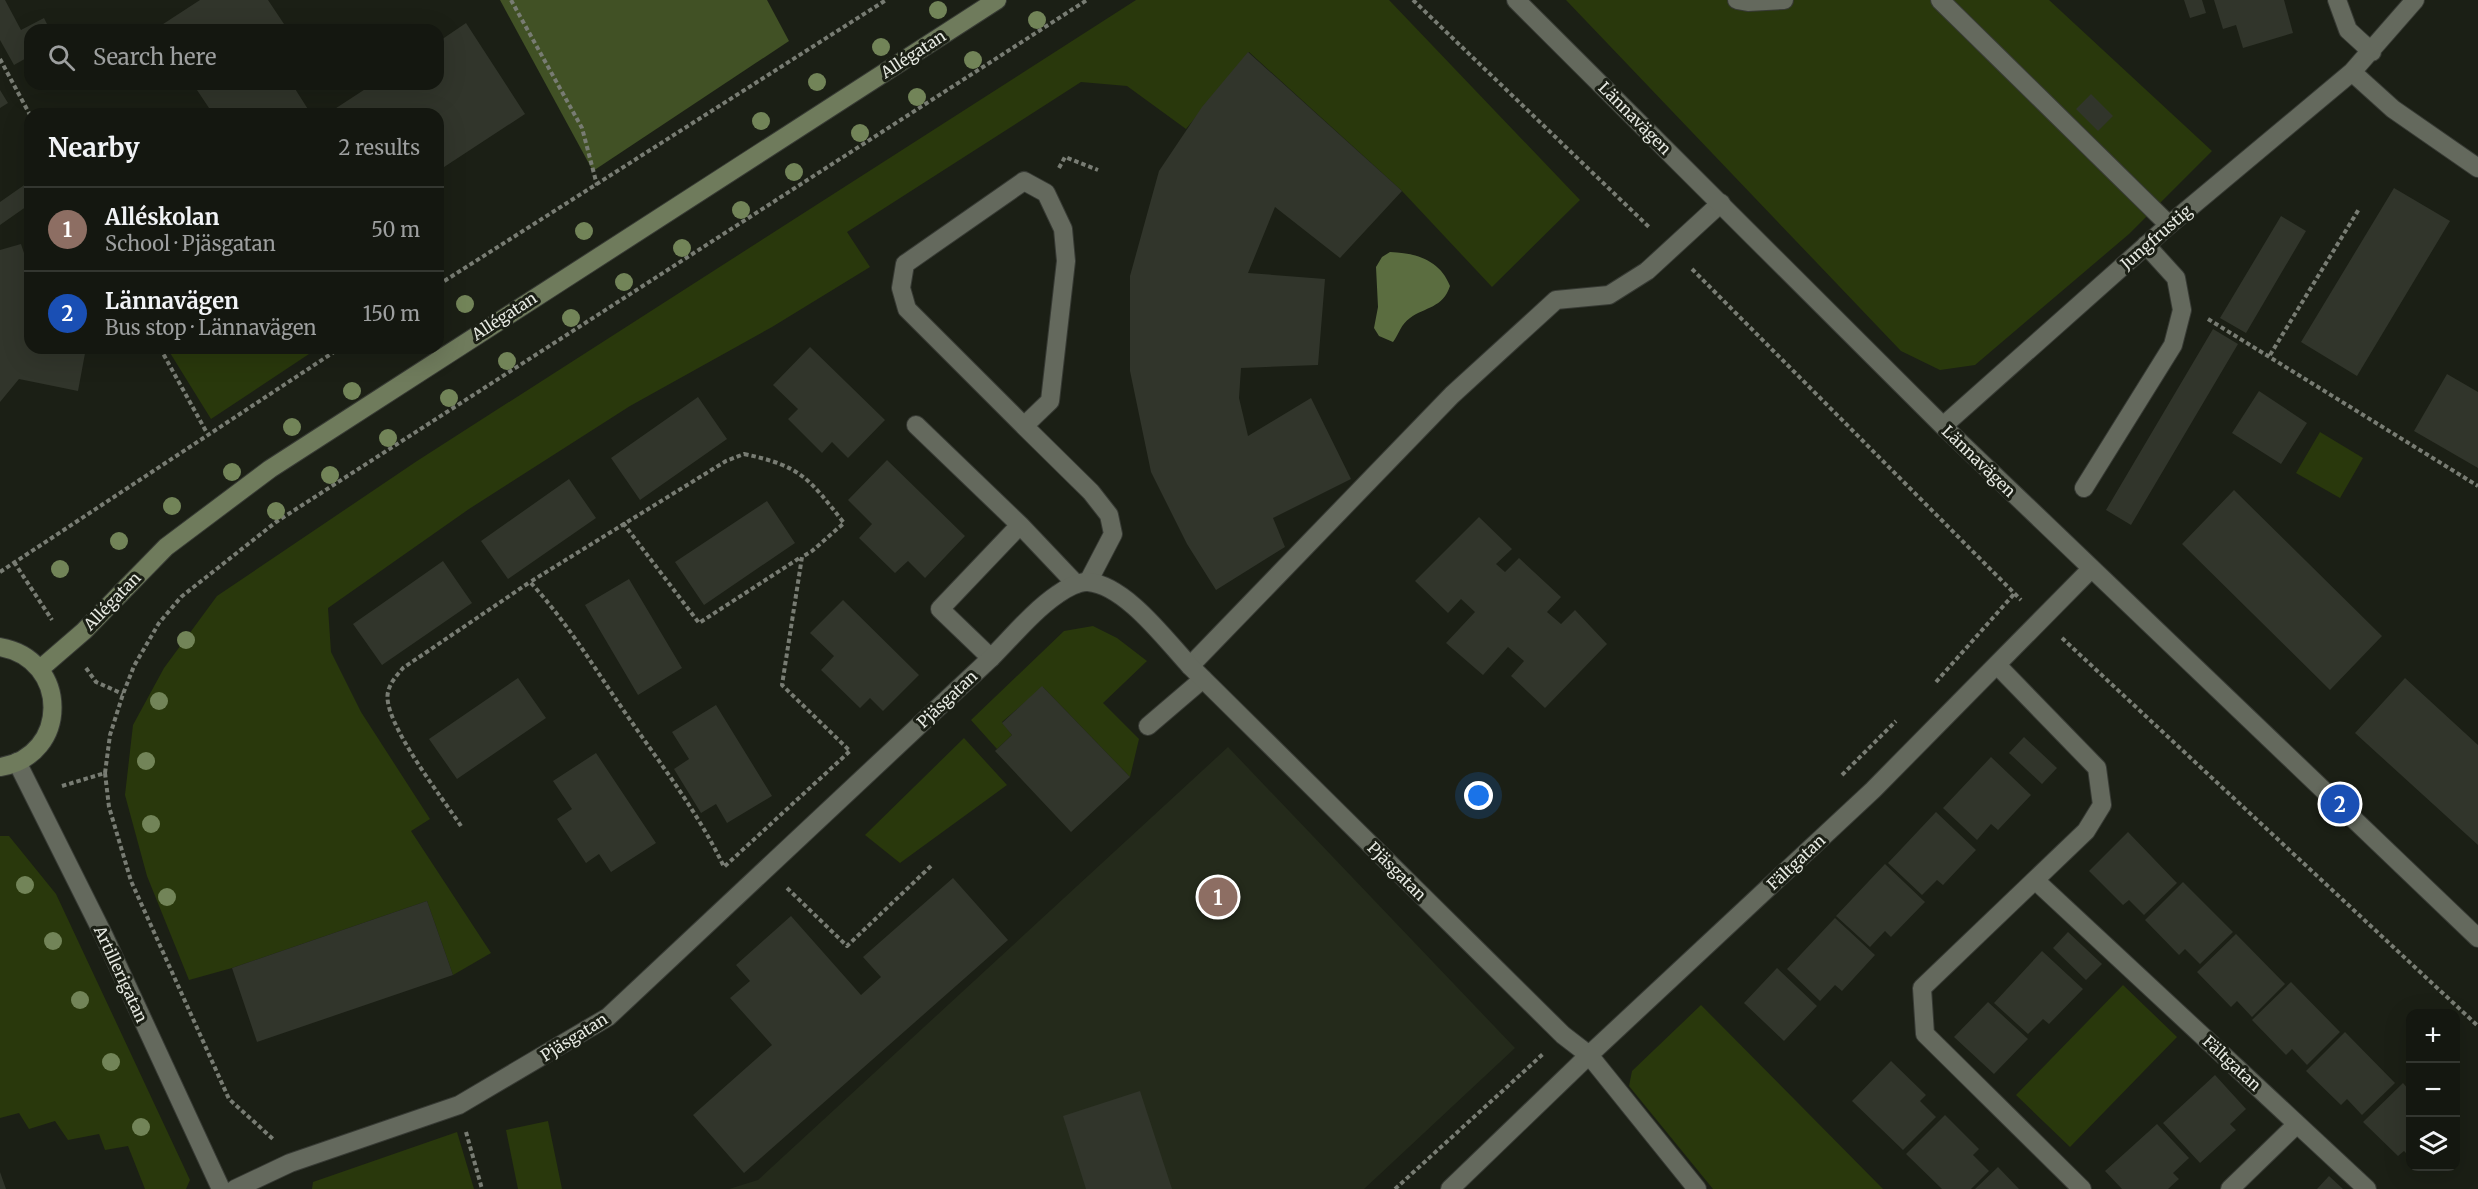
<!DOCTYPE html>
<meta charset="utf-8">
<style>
:root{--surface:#141710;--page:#21241e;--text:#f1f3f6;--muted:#9d9f9f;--line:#333630;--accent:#0b8043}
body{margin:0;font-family:Merriweather,serif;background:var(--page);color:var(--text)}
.controls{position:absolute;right:18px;bottom:18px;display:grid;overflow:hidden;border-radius:12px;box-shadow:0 6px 24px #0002}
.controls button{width:54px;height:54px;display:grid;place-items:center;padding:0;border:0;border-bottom:2px solid var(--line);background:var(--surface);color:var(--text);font:30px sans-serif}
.you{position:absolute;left:1479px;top:796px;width:21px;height:21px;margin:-15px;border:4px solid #fff;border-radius:50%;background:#1a73e8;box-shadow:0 0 0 9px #1a73e833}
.badge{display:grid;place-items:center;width:39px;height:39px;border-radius:50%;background:var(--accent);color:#fff;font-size:20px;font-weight:700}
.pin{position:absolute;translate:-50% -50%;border:3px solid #fff;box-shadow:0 2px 6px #0006}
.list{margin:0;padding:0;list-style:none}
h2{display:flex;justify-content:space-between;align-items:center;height:78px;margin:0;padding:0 24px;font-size:26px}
h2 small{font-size:20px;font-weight:400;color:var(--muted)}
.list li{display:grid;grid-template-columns:39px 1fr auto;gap:18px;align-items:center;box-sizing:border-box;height:84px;padding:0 24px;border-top:2px solid var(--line)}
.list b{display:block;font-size:22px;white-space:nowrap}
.list p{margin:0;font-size:20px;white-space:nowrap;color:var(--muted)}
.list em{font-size:20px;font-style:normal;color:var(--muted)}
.icon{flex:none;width:33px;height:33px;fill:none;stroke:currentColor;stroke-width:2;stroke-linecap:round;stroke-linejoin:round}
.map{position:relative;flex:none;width:2478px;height:1189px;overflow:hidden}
.search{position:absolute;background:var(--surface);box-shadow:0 6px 24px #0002;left:24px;top:24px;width:420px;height:66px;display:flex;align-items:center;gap:15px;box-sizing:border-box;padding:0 21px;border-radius:18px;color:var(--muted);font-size:22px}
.panel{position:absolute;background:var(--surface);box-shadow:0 6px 24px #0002;left:24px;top:108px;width:420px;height:246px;border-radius:18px}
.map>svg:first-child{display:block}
.built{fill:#242a1b}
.green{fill:#29380c}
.forest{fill:#415125}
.water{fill:#5b6d40}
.building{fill:#31352b}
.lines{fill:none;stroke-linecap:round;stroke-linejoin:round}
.lane-casing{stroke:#373a34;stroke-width:20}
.street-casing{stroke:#373a34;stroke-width:20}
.secondary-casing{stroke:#373a34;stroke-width:20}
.path{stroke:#787c73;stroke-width:4;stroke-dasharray:4.5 3;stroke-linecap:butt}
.lane{stroke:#64695d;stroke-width:18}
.street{stroke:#64695d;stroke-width:18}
.secondary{stroke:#6f7b5c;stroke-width:18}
.tree{fill:#728458}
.labels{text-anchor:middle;stroke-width:6;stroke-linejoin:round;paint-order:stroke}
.street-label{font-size:16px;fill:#e6e9e2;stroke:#1b1f15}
</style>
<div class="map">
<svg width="2478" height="1189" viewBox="0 0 2478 1189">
<rect width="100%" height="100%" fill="#1b1f15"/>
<!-- built -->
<path class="built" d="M 1228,747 L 1515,1048 L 1364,1189 L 729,1189 L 758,1180 Z"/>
<!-- green -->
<path class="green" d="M 1136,0 L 1389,0 L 1580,200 L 1492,287 L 1402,191 L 1249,52 L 1186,129 L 1127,86 L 1081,82 L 847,232 L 870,267 L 772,327 L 630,406 L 469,509 L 328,608 L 331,652 L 361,712 L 430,819 L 411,831 L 491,953 L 453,975 L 427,901 L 232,968 L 189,980 L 147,876 L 125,795 L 133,725 L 164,668 L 217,596 L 417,461 Z
M 1566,0 L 2049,0 L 2212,151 L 2129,234 L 1975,365 L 1940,370 L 1901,351 Z
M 167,348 L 306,348 L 309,354 L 211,419 Z
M 2320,432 L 2363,458 L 2340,498 L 2296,473 Z
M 1093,626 L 1117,638 L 1147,661 L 1103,703 L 1139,739 L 1130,777 L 1043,687 L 1002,722 L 1012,735 L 997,749 L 971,720 L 1064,631 Z
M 964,738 L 1007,785 L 900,863 L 865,835 Z
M 0,836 L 9,836 L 56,894 L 190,1180 L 186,1189 L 145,1189 L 128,1146 L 105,1150 L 99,1134 L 68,1140 L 55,1121 L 29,1129 L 19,1113 L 0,1118 Z
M 2123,985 L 2177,1037 L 2070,1147 L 2016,1095 Z
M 1701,1005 L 1883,1189 L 1713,1189 L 1629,1086 L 1632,1071 Z
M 548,1121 L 562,1189 L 518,1189 L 506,1130 Z
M 457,1132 L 474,1189 L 312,1189 L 313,1182 Z"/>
<!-- forest -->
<path class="forest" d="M 500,0 L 767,0 L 789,41 L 593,171 Z"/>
<!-- water -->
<path class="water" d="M 1390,252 C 1416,253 1440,260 1450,286 C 1443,308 1425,307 1410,318 C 1401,324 1399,334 1393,342 L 1379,336 L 1374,328 L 1378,307 L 1376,267 L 1382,257 Z"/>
<!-- building -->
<path class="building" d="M 0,0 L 5,0 L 21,30 L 44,18 L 50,30 L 30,30 L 30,56 L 14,65 L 0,40 Z
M 200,0 L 268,0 L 288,30 L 158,30 L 157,28 Z
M 2184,0 L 2202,0 L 2206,13 L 2190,18 Z
M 2214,0 L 2284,0 L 2293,33 L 2243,48 L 2236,25 L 2223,29 Z
M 466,23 L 525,114 L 438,171 L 438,114 L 327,114 L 373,84 L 438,84 L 438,42 Z
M 1248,52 L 1402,191 L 1340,258 L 1275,207 L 1248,273 L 1325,279 L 1318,365 L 1241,368 L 1239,398 L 1248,436 L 1311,398 L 1351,479 L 1273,518 L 1285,547 L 1216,590 L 1187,544 L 1151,472 L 1130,371 L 1130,276 L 1159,171 L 1202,107 Z
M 193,84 L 292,84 L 311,114 L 213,114 Z
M 0,90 L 8,103 L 0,108 Z
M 2091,94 L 2113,116 L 2098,131 L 2076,109 Z
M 30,181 L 30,204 L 0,225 L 0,202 Z
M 2394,188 L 2450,221 L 2357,376 L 2301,342 Z
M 2281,216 L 2306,231 L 2246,333 L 2220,318 Z
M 21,244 L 30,271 L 30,348 L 86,348 L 78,391 L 19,379 L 0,402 L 0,250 Z
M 2213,329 L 2238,344 L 2131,525 L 2106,510 Z
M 810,347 L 885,420 L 848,458 L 832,442 L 822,453 L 788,419 L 798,409 L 773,385 Z
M 2447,374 L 2478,392 L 2478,468 L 2414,431 Z
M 2259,391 L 2307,423 L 2281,464 L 2232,433 Z
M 698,397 L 727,439 L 640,500 L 611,458 Z
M 887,460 L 965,536 L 925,578 L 908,561 L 895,573 L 859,538 L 872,524 L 848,500 Z
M 569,479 L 596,518 L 508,579 L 481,541 Z
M 2234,490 L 2382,636 L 2330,690 L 2182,544 Z
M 767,501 L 795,543 L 704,605 L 675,562 Z
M 1479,517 L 1512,549 L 1496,564 L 1505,572 L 1519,558 L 1561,597 L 1547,612 L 1561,624 L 1575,610 L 1607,644 L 1545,708 L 1511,676 L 1524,661 L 1508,647 L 1483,675 L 1446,643 L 1475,612 L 1461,599 L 1448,613 L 1415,581 Z
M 443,561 L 472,603 L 382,665 L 353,624 Z
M 629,579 L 682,668 L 638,695 L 585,605 Z
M 843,600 L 919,675 L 883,711 L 870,698 L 860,708 L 821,670 L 834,656 L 810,633 Z
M 518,678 L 546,718 L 457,779 L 429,739 Z
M 2405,678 L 2478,745 L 2478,845 L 2355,733 Z
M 1042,686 L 1130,777 L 1071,832 L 995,751 L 1012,735 L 1002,723 Z
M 716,705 L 772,796 L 727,823 L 716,804 L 701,813 L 674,769 L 689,759 L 672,732 Z
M 2024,737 L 2057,768 L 2042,784 L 2009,753 Z
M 596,753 L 656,843 L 611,872 L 599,854 L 586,863 L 557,819 L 572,809 L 553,781 Z
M 1991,757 L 2031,795 L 1998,830 L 1991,824 L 1977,840 L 1943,808 Z
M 1936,812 L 1976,850 L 1943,885 L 1937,880 L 1922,895 L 1888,863 Z
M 2128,832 L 2177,883 L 2144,915 L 2129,900 L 2123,905 L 2089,871 Z
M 1885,864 L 1925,902 L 1891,937 L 1885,931 L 1870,947 L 1836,916 Z
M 953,878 L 1008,940 L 744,1173 L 693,1115 L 772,1045 L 730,998 L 750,981 L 736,965 L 791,916 L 861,995 L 881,977 L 863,957 Z
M 2183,882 L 2233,932 L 2200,964 L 2185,949 L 2179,955 L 2145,920 Z
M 427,901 L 453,975 L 257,1042 L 232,968 Z
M 1835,918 L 1875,955 L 1842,991 L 1835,985 L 1820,1001 L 1787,969 Z
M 2068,932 L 2102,964 L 2086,980 L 2053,948 Z
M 2236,934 L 2285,984 L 2252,1017 L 2237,1001 L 2231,1007 L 2197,972 Z
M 2042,951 L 2083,989 L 2049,1024 L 2043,1019 L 2028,1034 L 1994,1003 Z
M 1777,968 L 1817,1006 L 1784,1041 L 1744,1003 Z
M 2291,982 L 2340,1032 L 2307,1065 L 2292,1049 L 2286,1055 L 2252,1020 Z
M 1988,1002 L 2028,1039 L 1994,1074 L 1954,1037 Z
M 2345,1032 L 2395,1083 L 2362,1115 L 2347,1099 L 2341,1105 L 2306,1071 Z
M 1891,1061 L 1926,1095 L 1920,1101 L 1936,1117 L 1903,1150 L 1852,1101 Z
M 2215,1075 L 2246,1109 L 2230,1124 L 2236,1130 L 2200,1163 L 2163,1123 Z
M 2403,1083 L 2410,1091 L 2410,1157 L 2404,1151 L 2398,1156 L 2363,1122 Z
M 1140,1091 L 1172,1189 L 1086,1189 L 1063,1116 Z
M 1945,1115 L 1979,1149 L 1973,1155 L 1989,1171 L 1971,1189 L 1942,1189 L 1906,1154 Z
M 2157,1124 L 2189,1158 L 2173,1173 L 2179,1179 L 2168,1189 L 2122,1189 L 2105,1171 Z
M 1998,1167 L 2019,1189 L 1975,1189 Z
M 0,1172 L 6,1189 L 0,1189 Z
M 2329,1176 L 2343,1189 L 2317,1189 Z"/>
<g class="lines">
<!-- lane casing -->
<g class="lane-casing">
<path id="lane" d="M 1737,0 L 1748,2 L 1784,0
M 1940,0 L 2169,225
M 916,425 L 1020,525 L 1076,584
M 1024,426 L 907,309 L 901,288 L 905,264 L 1024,181 L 1046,193 L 1063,229 L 1066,261 L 1050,401 L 1024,426 L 1091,492 L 1109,515 L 1113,534 L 1088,582
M 2084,488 L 2173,345 L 2182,310 L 2176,278 L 2146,245
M 991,658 L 940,609 L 1020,525
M 1190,666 L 1452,395 L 1556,300 L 1609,295 L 1647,271 L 1721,203
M 1148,726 L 1203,679"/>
</g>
<!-- street casing -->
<g class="street-casing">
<path id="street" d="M 1516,0 L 1943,426 L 2478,938
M 2337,0 L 2348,30 L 2372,52
M 2352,72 L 2393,109 L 2478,168
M 1943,426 L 2169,225 L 2352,72 L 2415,0
M 1997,665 L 2097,768 L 2102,805 L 2086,831 L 1922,988 L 1925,1034 L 2082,1189
M 17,762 L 104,936 L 221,1189
M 2035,880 L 2367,1189
M 235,1189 L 290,1163 L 459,1105 L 608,1017 L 991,658 C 1012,637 1033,611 1058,594 C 1065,589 1079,581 1088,582 C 1125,585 1165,639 1190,666 L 1563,1035 L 1589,1055 L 1697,1189
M 1450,1189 L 1589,1055 L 1873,790 L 2091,569
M 2230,1189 L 2297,1124"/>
</g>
<!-- secondary casing -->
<g class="secondary-casing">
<path id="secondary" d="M 0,647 C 70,659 70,756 0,767
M 40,669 L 84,631 L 166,547 L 270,469 L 997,0"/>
</g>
<!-- path -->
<path class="path" d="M 511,0 L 582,128 L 597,185
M 1413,0 L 1650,228
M 0,59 L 30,115
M 1059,168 L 1065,157 L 1098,170
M 1692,269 L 2021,600
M 438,285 L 886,0
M 2208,319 L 2478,486
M 160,348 L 207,433
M 2270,355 L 2359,209
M 744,454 C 802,466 809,479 844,523 L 812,551 L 802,557 L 782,685 L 850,751 L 724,867 C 700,816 665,770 633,724 C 599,676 570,625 530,582 L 726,461 Z
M 623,523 L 699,623 L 801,557
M 14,562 L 52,620
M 0,572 L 340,348
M 2062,638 L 2478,1026
M 86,668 L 96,682 L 123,694
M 1936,682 L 2014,594
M 105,773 L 109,807 L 131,881 L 229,1099 L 273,1139
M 1842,775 L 1896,721
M 62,786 L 105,773 L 110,735 L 123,694 L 134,666 L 159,623 L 181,597 L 276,522 L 1087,0
M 461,826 C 444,800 381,720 388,692 C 390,683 397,675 403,668 L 530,582
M 787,888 L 847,946 L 931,866
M 466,1132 L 482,1189
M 1395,1189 L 1543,1054"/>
<!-- lane -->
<use href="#lane" class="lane"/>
<!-- street -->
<use href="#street" class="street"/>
<!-- secondary -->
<use href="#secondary" class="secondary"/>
</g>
<!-- trees -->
<g class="tree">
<circle cx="938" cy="10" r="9"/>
<circle cx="1037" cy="20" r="9"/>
<circle cx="881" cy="47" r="9"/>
<circle cx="973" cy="60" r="9"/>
<circle cx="817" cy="82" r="9"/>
<circle cx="917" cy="97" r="9"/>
<circle cx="761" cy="121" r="9"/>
<circle cx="860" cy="133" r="9"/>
<circle cx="794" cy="172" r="9"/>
<circle cx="741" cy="210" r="9"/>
<circle cx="584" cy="231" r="9"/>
<circle cx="682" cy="248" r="9"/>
<circle cx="624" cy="282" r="9"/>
<circle cx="465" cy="304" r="9"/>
<circle cx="571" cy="318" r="9"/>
<circle cx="507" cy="361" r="9"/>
<circle cx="352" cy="391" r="9"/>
<circle cx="449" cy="398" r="9"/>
<circle cx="292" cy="427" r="9"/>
<circle cx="388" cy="438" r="9"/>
<circle cx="232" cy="472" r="9"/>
<circle cx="330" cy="475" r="9"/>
<circle cx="172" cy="506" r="9"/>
<circle cx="276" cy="511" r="9"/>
<circle cx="119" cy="541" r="9"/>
<circle cx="60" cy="569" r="9"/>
<circle cx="186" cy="640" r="9"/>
<circle cx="159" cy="701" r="9"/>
<circle cx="146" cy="761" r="9"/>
<circle cx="151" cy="824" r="9"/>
<circle cx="25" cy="885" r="9"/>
<circle cx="167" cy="897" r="9"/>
<circle cx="53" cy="941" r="9"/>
<circle cx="80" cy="1000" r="9"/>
<circle cx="111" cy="1062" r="9"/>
<circle cx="141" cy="1127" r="9"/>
</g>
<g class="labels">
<!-- street labels -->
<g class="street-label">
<text transform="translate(913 54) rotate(-33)" y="6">Allégatan</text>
<text transform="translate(1635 118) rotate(45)" y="6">Lännavägen</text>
<text transform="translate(2156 237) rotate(-41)" y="6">Jungfrustig</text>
<text transform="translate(504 316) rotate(-33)" y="6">Allégatan</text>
<text transform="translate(1979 461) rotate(44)" y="6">Lännavägen</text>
<text transform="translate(112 601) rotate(-46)" y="6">Allégatan</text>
<text transform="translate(947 699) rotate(-43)" y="6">Pjäsgatan</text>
<text transform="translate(1796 862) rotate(-43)" y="6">Fältgatan</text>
<text transform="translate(1397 871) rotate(45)" y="6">Pjäsgatan</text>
<text transform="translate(121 974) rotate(65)" y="6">Artillerigatan</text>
<text transform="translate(574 1037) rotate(-32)" y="6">Pjäsgatan</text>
<text transform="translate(2232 1063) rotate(43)" y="6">Fältgatan</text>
</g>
</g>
</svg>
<div class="controls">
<button>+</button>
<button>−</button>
<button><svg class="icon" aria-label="layers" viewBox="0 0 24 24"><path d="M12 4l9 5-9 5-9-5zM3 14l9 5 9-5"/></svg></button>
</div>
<div class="you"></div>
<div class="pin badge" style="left:1218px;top:897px;background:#8d6e63">1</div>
<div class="pin badge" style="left:2340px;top:804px;background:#1a4fb4">2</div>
<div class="search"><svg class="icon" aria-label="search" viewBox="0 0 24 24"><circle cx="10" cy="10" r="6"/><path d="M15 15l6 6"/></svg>Search here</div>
<section class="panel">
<h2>Nearby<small>2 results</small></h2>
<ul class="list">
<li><span class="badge" style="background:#8d6e63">1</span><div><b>Alléskolan</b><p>School · Pjäsgatan</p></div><em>50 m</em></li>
<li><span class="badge" style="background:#1a4fb4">2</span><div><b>Lännavägen</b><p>Bus stop · Lännavägen</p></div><em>150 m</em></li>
</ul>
</section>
</div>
